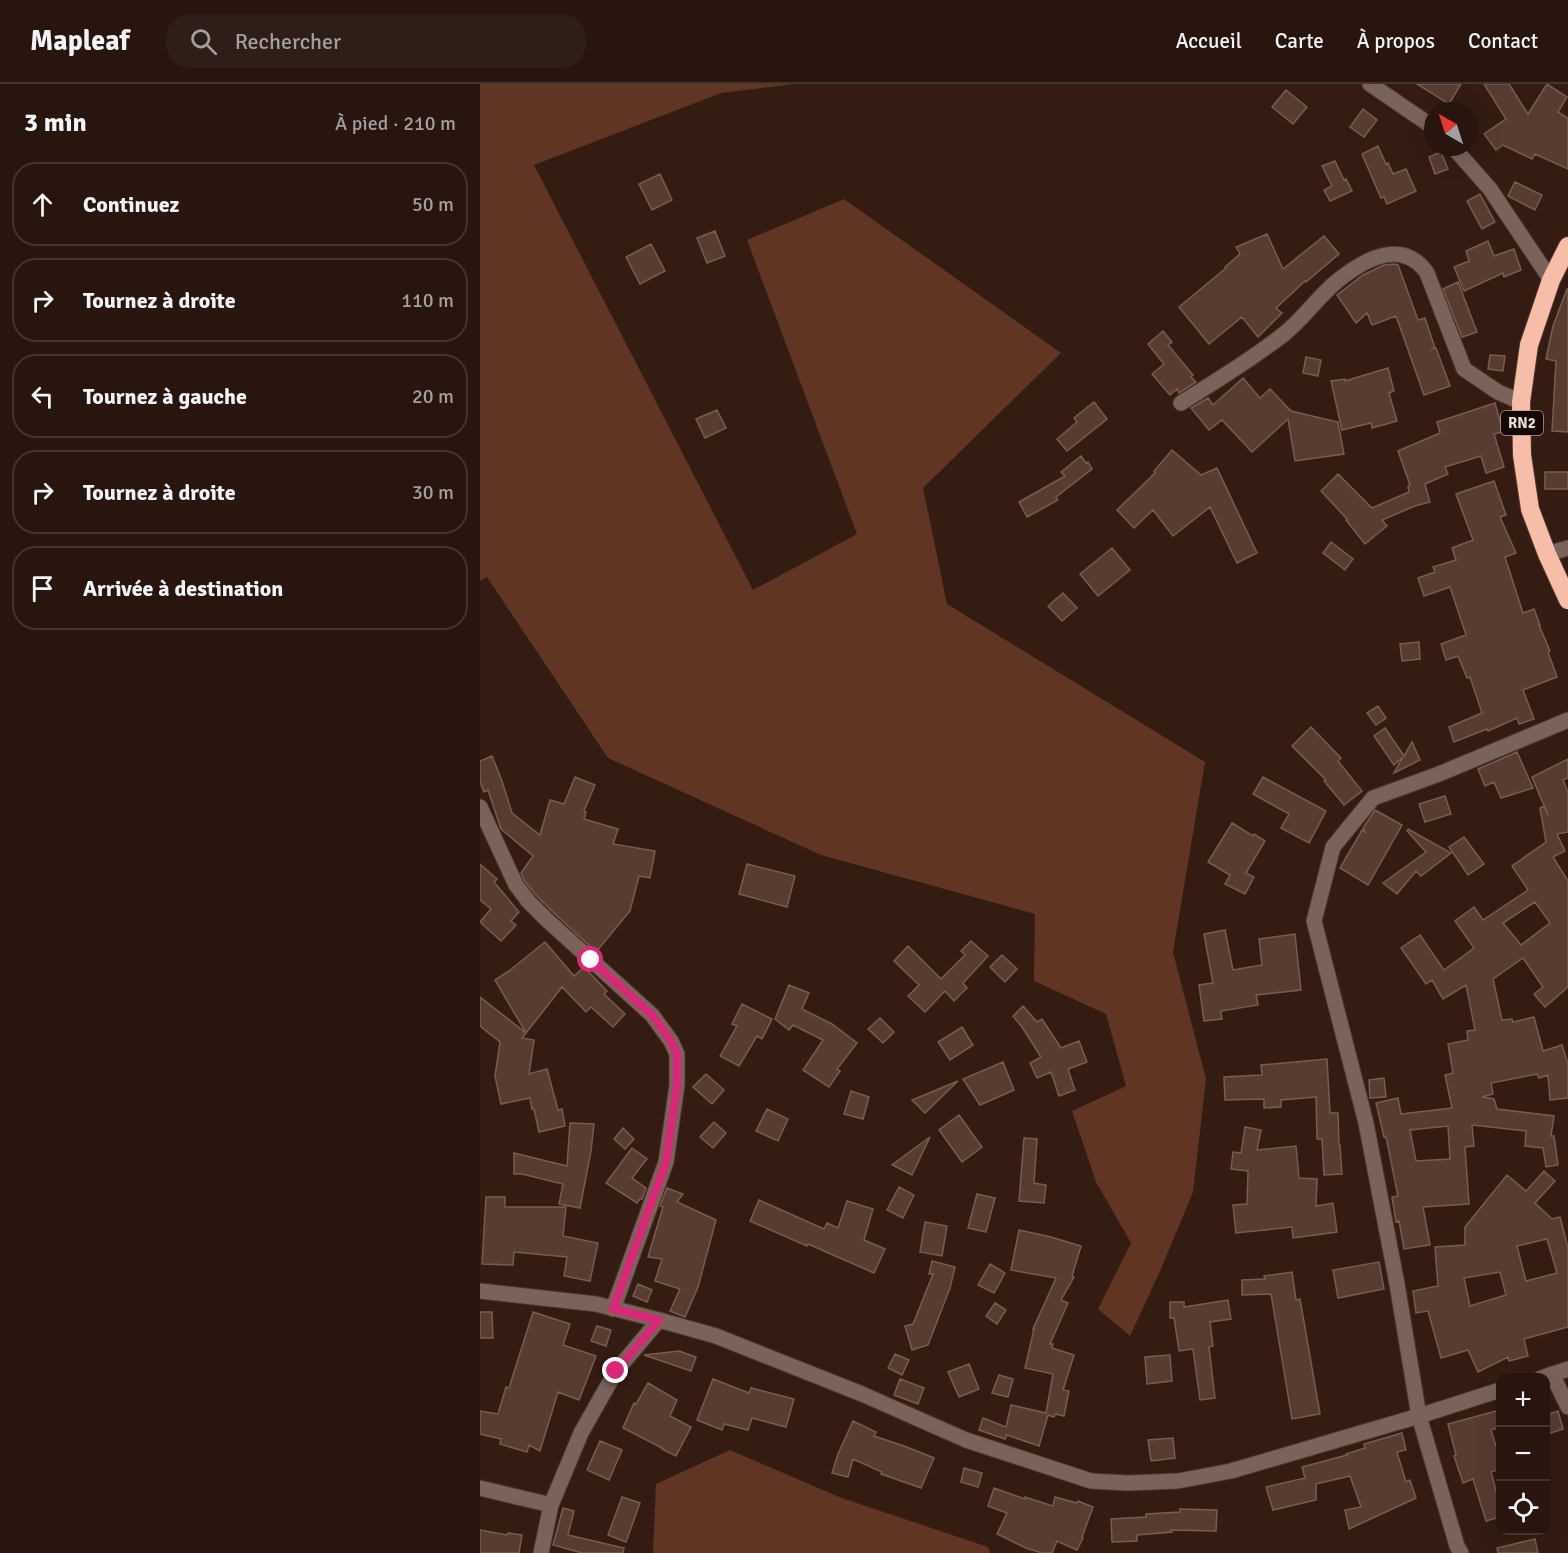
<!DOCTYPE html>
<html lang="fr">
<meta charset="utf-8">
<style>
:root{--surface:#27150e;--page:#2f1e17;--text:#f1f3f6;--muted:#a49f9e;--line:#43342e}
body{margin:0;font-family:Signika,sans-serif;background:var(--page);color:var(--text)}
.controls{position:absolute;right:18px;bottom:18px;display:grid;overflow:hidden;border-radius:12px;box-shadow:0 6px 24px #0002}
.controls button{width:54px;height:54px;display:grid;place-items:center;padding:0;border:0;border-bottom:2px solid var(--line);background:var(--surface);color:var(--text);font:30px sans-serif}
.compass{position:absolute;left:944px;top:18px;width:54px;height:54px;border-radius:50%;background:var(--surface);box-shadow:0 6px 24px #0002;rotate:321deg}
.stop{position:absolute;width:18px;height:18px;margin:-14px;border:4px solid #db2777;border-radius:50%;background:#fff}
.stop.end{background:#db2777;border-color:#fff;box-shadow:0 2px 6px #0008}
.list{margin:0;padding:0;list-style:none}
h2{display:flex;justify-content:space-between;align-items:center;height:78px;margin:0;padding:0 24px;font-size:26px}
h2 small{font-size:20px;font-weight:400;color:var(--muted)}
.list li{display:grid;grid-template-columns:39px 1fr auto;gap:18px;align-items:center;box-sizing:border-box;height:84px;margin:0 12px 12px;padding:0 12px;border:2px solid var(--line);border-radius:24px}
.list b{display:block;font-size:22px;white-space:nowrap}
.list em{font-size:20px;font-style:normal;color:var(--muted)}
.icon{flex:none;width:33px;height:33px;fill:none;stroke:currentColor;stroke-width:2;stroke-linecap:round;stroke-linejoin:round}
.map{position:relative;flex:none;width:1088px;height:1469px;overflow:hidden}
header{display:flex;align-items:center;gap:36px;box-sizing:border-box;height:84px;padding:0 30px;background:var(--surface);border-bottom:2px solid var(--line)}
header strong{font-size:28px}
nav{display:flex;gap:33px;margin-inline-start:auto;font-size:21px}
.search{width:420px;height:54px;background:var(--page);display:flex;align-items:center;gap:15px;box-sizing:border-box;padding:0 21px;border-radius:24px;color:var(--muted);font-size:22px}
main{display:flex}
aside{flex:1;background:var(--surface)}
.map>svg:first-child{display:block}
.green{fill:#603523}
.building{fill:#583c32;stroke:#795c50;stroke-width:1.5;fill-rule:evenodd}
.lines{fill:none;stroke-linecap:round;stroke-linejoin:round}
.minor-casing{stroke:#4e372d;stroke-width:17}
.highway-casing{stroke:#4e372d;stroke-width:20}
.minor{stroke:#7a635b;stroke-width:15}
.highway{stroke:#f6bea8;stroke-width:18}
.route{stroke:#db2777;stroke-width:8}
.labels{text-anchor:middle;stroke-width:4.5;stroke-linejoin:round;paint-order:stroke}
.shield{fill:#140906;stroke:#ac9d97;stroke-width:1.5}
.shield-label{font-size:15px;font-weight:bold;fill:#eddcd5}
</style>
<header>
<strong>Mapleaf</strong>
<div class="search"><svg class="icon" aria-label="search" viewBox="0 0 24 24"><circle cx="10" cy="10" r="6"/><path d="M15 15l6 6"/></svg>Rechercher</div>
<nav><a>Accueil</a><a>Carte</a><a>À propos</a><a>Contact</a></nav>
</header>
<main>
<aside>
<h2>3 min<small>À pied · 210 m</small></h2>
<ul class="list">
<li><svg class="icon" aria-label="ahead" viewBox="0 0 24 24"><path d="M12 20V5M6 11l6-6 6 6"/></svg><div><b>Continuez</b></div><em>50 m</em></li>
<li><svg class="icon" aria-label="right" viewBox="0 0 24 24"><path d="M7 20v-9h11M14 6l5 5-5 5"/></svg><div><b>Tournez à droite</b></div><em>110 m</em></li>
<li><svg class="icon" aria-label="left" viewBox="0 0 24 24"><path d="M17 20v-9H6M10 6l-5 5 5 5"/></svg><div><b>Tournez à gauche</b></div><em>20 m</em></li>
<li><svg class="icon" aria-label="right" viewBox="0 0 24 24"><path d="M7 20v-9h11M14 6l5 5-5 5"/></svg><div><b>Tournez à droite</b></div><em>30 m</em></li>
<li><svg class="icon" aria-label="arrive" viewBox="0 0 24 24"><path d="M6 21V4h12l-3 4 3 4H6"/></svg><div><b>Arrivée à destination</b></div></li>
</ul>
</aside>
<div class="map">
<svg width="1088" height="1469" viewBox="0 0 1088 1469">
<rect width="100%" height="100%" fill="#341c12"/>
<!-- green -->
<path class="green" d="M 0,0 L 314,0 L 241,9 L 54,81 L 273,506 L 377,450 L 267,156 L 364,115 L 581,269 L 443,404 L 467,520 L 725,678 L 693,868 L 726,995 L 713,1108 L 681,1185 L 650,1252 L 618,1225 L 651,1159 L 616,1098 L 592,1027 L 646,1002 L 626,930 L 554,897 L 555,830 L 341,771 L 128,674 L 7,493 L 0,497 Z
M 250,1366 L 359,1413 L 508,1463 L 510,1469 L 173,1469 L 176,1400 Z"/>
<!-- building -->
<path class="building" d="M 937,0 L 981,0 L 969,20 Z
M 1004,0 L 1029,0 L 1048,30 L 1067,0 L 1087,13 L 1078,28 L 1088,34 L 1088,85 L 1055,70 L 1052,75 L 1023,61 L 1016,66 L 1004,50 L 1026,35 Z
M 806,6 L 827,23 L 813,40 L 792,23 Z
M 883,25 L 897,36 L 884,53 L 870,43 Z
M 898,62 L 906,80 L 908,79 L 913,90 L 926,85 L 936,107 L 907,120 L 904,113 L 901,114 L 882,70 Z
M 961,68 L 968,85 L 955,90 L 949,73 Z
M 855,77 L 864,96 L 866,95 L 872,107 L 850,117 L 844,106 L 852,102 L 842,82 Z
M 180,90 L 192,116 L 172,126 L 159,100 Z
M 1035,98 L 1062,111 L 1055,126 L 1028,112 Z
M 1000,110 L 1015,138 L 1002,145 L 987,117 Z
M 235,147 L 245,172 L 227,179 L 217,154 Z
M 787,150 L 803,185 L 844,152 L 859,170 L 826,198 L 825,197 L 796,224 L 802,229 L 778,253 L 762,233 L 729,260 L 699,223 L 746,184 L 745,183 L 760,170 L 756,163 Z
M 1008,157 L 1014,172 L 1034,165 L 1041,186 L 1024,193 L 1023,189 L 984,207 L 974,183 L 989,177 L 986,167 Z
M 171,160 L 185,187 L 160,200 L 146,173 Z
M 914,180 L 918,181 L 938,236 L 945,234 L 955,264 L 951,265 L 956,264 L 970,302 L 944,311 L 916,232 L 892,241 L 887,229 L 876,239 L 857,211 L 883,191 L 904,181 Z
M 978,198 L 997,248 L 982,253 L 963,205 Z
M 1087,205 L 1088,205 L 1088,348 L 1072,347 L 1076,277 L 1066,275 L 1073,242 Z
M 683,247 L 692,258 L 688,261 L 713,291 L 711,293 L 716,298 L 699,309 L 697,305 L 690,311 L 672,290 L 684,280 L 668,260 Z
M 1010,271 L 1025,272 L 1023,287 L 1008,285 Z
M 826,273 L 841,276 L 838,292 L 823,289 Z
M 908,284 L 914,307 L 909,309 L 917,337 L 892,344 L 891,339 L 862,346 L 851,297 L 865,295 L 865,297 Z
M 763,294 L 780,314 L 790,305 L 811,327 L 858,338 L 864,370 L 815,377 L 808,335 L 772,368 L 742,336 L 729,346 L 711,324 L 728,314 L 733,321 Z
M 614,318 L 627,335 L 587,367 L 577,355 L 597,338 L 594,334 Z
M 1015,319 L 1023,348 L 1014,350 L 1024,383 L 1006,389 L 1001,372 L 965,383 L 968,390 L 945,400 L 950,418 L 935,422 L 902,436 L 907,442 L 885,460 L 866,436 L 867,435 L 841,407 L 858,390 L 892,424 L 929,408 L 928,402 L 930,401 L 918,367 L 960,349 L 957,338 Z
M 237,326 L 246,344 L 225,354 L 216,335 Z
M 692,366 L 721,391 L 737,384 L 777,469 L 757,479 L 730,423 L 693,452 L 673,426 L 654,444 L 637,426 L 675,389 L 674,387 Z
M 601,372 L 606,379 L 608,378 L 612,385 L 576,413 L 578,416 L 547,433 L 539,418 L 585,392 L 581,388 Z
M 1065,388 L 1088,388 L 1088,405 L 1065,405 Z
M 1014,397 L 1026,431 L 1020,433 L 1036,469 L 1025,473 L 1043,529 L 1054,525 L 1060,541 L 1059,541 L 1070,567 L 1068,568 L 1077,593 L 1043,606 L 1054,635 L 1039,640 L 1037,634 L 1008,647 L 1007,645 L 974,658 L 969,643 L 1002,629 L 990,593 L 987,594 L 978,572 L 966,576 L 961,560 L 986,551 L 970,503 L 944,512 L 938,494 L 955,488 L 953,483 L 976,476 L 972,464 L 993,456 L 976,410 Z
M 851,458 L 873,475 L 865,486 L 843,469 Z
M 632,464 L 650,486 L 618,512 L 600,490 Z
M 583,509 L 597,524 L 582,537 L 568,522 Z
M 939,558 L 940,575 L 922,577 L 920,560 Z
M 898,622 L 906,634 L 896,641 L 887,629 Z
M 831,643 L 861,674 L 858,677 L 882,707 L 864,721 L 844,697 L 846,696 L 812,662 Z
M 905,644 L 924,672 L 932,658 L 940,676 L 914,689 L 923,673 L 914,681 L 894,652 Z
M 1037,668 L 1053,704 L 1021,714 L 1014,698 L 1005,702 L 998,685 Z
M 12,672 L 22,697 L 32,729 L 60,751 L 70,716 L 84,720 L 95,693 L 115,701 L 104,727 L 106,728 L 104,735 L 138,745 L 133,760 L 175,767 L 170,794 L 159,792 L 150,827 L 116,868 L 74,829 L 55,810 L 44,796 L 41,789 L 53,772 L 21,745 L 8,706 L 4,708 L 0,698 L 0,677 Z
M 1088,675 L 1088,694 L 1083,696 L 1088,708 L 1088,748 L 1077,750 L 1085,767 L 1073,773 L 1088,797 L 1088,903 L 1065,923 L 1054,910 L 1063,903 L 1043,874 L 1013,895 L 1022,936 L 1032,935 L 1033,938 L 1054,933 L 1063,967 L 1082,961 L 1088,980 L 1088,1014 L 1070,1016 L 1068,991 L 1059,994 L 1057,990 L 1011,999 L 1013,1010 L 1002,1013 L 1014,1015 L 1017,1025 L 1074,1032 L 1071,1052 L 1074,1052 L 1078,1081 L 1066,1083 L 1063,1064 L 1045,1062 L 1046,1047 L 992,1041 L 994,1062 L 985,1063 L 989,1120 L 943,1123 L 950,1161 L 924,1165 L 919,1137 L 916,1138 L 912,1113 L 918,1112 L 906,1053 L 904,1053 L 896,1019 L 918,1014 L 921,1030 L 972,1024 L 965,991 L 973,989 L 968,960 L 988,956 L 987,947 L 995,946 L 986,901 L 963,915 L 952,896 L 946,900 L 921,864 L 940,851 L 964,886 L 994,864 L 975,837 L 994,823 L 1003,836 L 1048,806 L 1032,782 L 1066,758 L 1060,724 L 1064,722 L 1068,731 L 1052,693 ZM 1055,818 L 1070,839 L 1041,861 L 1023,839 ZM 968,1042 L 970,1075 L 936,1077 L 930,1046 Z
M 783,693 L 846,727 L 829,759 L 801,744 L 809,730 L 773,710 Z
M 965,712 L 971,730 L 945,738 L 939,720 Z
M 895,726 L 922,741 L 888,801 L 860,784 L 882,746 L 885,748 L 883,744 Z
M 752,739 L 773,752 L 774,750 L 785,757 L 766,789 L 774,793 L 765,810 L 745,800 L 750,791 L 728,778 Z
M 928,745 L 971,769 L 941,792 L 936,787 L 917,810 L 903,799 L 946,768 L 927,747 Z
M 984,753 L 1004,780 L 988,791 L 969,763 Z
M 0,780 L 17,795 L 14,798 L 39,828 L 31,837 L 36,841 L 21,857 L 0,838 L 11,825 L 0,816 Z
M 267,780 L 315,792 L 307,823 L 259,810 Z
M 745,846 L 753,886 L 782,881 L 779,855 L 815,850 L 821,906 L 776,911 L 778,921 L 741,927 L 742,935 L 724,937 L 719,901 L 733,899 L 724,850 Z
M 491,857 L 508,872 L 483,899 L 487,904 L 474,917 L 465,907 L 445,928 L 428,912 L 439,901 L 414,877 L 428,862 L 461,895 L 485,871 L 481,867 Z
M 65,858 L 94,892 L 104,883 L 127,907 L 124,910 L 145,930 L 133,943 L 111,923 L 106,928 L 82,903 L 46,949 L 15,896 L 29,887 Z
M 522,871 L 537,885 L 525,898 L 510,883 Z
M 309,901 L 329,909 L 322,925 L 352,940 L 377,959 L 357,985 L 360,987 L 349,1003 L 323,986 L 343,956 L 313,941 L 309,946 L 295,935 Z
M 0,913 L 46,949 L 42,954 L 54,956 L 49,990 L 67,985 L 78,1026 L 82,1025 L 85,1042 L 59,1048 L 54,1025 L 52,1025 L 50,1014 L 21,1020 L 15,992 L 20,958 L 0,942 Z
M 262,920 L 292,935 L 282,955 L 277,952 L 259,982 L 240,972 L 257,942 L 252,940 Z
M 543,922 L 557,938 L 562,935 L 581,964 L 599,957 L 607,978 L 588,985 L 595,1006 L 579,1012 L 571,988 L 557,994 L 550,979 L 561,973 L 542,943 L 533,932 Z
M 400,934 L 414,948 L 403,959 L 388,945 Z
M 482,943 L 493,961 L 470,976 L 458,958 Z
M 847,975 L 850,1029 L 858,1029 L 859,1061 L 860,1061 L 862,1090 L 844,1091 L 842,1055 L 837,1055 L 836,1013 L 801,1016 L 801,1023 L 784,1024 L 784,1015 L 745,1016 L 744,993 L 782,991 L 781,981 Z
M 523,978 L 534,1006 L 500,1021 L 483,995 Z
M 226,990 L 244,1006 L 232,1020 L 213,1003 Z
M 904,994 L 906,1013 L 890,1014 L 889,996 Z
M 478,997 L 445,1029 L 432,1016 Z
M 371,1007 L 389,1013 L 383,1035 L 364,1030 Z
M 287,1025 L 308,1035 L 298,1057 L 276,1047 Z
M 479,1031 L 502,1063 L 482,1078 L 459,1046 Z
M 234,1038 L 246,1049 L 233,1064 L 220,1053 Z
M 90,1039 L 114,1040 L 111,1067 L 100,1124 L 79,1120 L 83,1100 L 42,1090 L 34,1090 L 34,1069 L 87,1082 Z
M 765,1043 L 781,1046 L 777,1066 L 816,1062 L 819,1094 L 837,1095 L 836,1122 L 853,1119 L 857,1148 L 813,1154 L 812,1143 L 756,1149 L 753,1121 L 767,1120 L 768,1087 L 751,1085 L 753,1068 L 761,1069 Z
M 143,1044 L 154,1055 L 145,1065 L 134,1055 Z
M 450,1053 L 432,1091 L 412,1081 Z
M 544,1054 L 557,1055 L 554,1099 L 566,1101 L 564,1119 L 539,1117 Z
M 152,1064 L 167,1075 L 152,1094 L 166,1104 L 162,1115 L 160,1115 L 157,1119 L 126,1099 Z
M 1064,1087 L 1075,1097 L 1055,1119 L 1072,1135 L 1080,1133 L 1088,1164 L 1088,1243 L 1044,1255 L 1048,1272 L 1029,1277 L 1028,1273 L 998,1288 L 988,1266 L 961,1274 L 948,1227 L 936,1229 L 933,1207 L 958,1202 L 955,1163 L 985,1161 L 985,1143 L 1027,1091 L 1046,1107 ZM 1067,1155 L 1077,1189 L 1046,1197 L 1037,1162 ZM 1020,1188 L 1026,1211 L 990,1222 L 984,1194 Z
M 419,1103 L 434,1111 L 423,1134 L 407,1126 Z
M 187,1104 L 203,1110 L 197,1118 L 236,1136 L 218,1203 L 205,1233 L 190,1227 L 200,1205 L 175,1197 L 182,1175 L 168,1173 L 183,1123 L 180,1122 Z
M 497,1110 L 515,1114 L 506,1148 L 488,1144 Z
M 6,1113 L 25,1113 L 25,1123 L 86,1123 L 83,1152 L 118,1159 L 110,1197 L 84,1192 L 87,1173 L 34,1168 L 33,1181 L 2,1180 Z
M 279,1116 L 344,1145 L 347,1139 L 358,1144 L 367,1117 L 393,1125 L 384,1156 L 405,1165 L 394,1189 L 328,1160 L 327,1162 L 270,1137 Z
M 445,1138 L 467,1142 L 462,1172 L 440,1168 Z
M 539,1146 L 571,1153 L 601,1162 L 592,1192 L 594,1193 L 581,1216 L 588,1219 L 570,1260 L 573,1260 L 572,1264 L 594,1271 L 583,1306 L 589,1307 L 584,1332 L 575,1330 L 574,1333 L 568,1331 L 559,1362 L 527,1351 L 525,1355 L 499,1346 L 503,1334 L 526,1343 L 531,1321 L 566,1329 L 573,1290 L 545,1284 L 554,1245 L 553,1245 L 576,1194 L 531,1186 Z
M 452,1177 L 475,1183 L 470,1204 L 448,1261 L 432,1266 L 425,1242 L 433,1240 L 453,1190 L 449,1190 Z
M 899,1178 L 904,1205 L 858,1214 L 853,1186 Z
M 510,1180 L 525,1189 L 514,1209 L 498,1201 Z
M 812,1188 L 816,1216 L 820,1215 L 840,1330 L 812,1335 L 791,1210 L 762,1211 L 762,1196 L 785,1195 L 784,1192 Z
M 158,1200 L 172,1206 L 167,1218 L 153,1212 Z
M 748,1216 L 751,1235 L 730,1238 L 733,1262 L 729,1263 L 735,1314 L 720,1316 L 713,1265 L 699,1267 L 694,1234 L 690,1234 L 690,1218 L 704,1218 L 704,1223 Z
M 515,1219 L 526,1226 L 517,1240 L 506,1232 Z
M 0,1228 L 12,1228 L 13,1254 L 0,1254 Z
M 53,1228 L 90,1240 L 83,1261 L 116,1272 L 99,1316 L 78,1308 L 60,1367 L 49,1361 L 47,1368 L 20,1360 L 21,1355 L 0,1350 L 0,1327 L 18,1330 L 26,1303 L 29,1304 Z
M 117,1242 L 131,1246 L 126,1262 L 111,1257 Z
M 199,1267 L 216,1273 L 211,1287 L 164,1271 Z
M 415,1270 L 429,1276 L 422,1291 L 408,1284 Z
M 690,1271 L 692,1297 L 667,1300 L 665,1273 Z
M 489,1280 L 499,1305 L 479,1313 L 468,1288 Z
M 519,1291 L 533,1295 L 528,1313 L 512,1309 Z
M 233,1295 L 269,1309 L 271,1304 L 314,1315 L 306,1343 L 272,1334 L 268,1346 L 244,1340 L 242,1346 L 217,1336 Z
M 420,1295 L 444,1304 L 438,1320 L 414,1311 Z
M 168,1299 L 197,1316 L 190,1332 L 211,1343 L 196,1372 L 182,1365 L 182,1364 L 143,1344 L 154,1319 L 156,1320 Z
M 1020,1326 L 1020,1343 L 1011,1346 L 1020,1376 L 1020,1385 L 1011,1388 L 1020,1421 L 1020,1433 L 1006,1437 L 993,1395 L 983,1399 L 974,1372 L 976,1371 L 968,1340 Z
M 1078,1327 L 1083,1345 L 1065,1351 L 1065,1331 Z
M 373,1337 L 396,1348 L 394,1352 L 424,1362 L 454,1374 L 441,1404 L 401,1390 L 402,1388 L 373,1375 L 368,1393 L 352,1389 L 358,1370 Z
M 922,1349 L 926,1366 L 917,1368 L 926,1398 L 930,1396 L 936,1414 L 869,1445 L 865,1426 L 881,1423 L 870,1392 L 836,1400 L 836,1416 L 793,1426 L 786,1403 L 825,1394 L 822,1383 L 867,1371 L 866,1370 L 885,1364 L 884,1360 Z
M 693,1354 L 695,1374 L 671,1377 L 668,1356 Z
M 120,1357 L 142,1366 L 129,1396 L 107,1386 Z
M 484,1384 L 502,1389 L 498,1403 L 481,1398 Z
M 514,1404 L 545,1415 L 545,1413 L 573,1422 L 575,1413 L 597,1419 L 598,1417 L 613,1423 L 602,1453 L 603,1454 L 597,1466 L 577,1457 L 572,1469 L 562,1469 L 546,1464 L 517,1450 L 527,1429 L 508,1422 Z
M 142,1413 L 160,1419 L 146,1458 L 128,1451 Z
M 83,1424 L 94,1427 L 88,1451 L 144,1464 L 143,1469 L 102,1469 L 73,1461 Z
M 700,1425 L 737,1426 L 736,1447 L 691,1446 L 692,1448 L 657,1451 L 657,1457 L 632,1458 L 631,1435 L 666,1433 L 666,1430 L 700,1428 Z
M 0,1446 L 27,1451 L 28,1449 L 42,1451 L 39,1469 L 0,1469 Z
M 1055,1455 L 1058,1469 L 1018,1469 L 1017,1464 Z"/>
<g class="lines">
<!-- minor casing -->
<g class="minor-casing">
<path id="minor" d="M 890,0 L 953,43
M 973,63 L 1010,105 L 1071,196
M 701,319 C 736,297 771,276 804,250 C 823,235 837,214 856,198 C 883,176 922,153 947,189 L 984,285 L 1018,308 L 1041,318
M 1067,470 L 1088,464
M 0,723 L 36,801 L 49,818 L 67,836 L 172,931 L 191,957 L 197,970 L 197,1001 L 186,1078 L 133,1225
M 0,1207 L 116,1220 L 179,1236
M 1072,1290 L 1088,1323
M 1061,1294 L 1088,1285
M 0,1404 L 71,1421
M 61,1469 L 71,1421 L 101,1349 L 136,1287 L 179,1236 L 236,1252 L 382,1310 L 486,1356 L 611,1397 L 648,1399 L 698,1397 L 751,1387 L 939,1332 L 1020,1306
M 981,1469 L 977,1462 L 939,1332 L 917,1200 L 886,1039 L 834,837 L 853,763 L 893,714 L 959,690 L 1088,636"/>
</g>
<!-- highway casing -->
<g class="highway-casing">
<path id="highway" d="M 1088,162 L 1071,196 L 1049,261 L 1041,318 L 1042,371 L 1050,425 L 1067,470 L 1088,516"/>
</g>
<!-- minor -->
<use href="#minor" class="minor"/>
<!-- highway -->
<use href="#highway" class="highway"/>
</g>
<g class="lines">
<!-- route -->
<path class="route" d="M 111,876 L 172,931 L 191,957 L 197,970 L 197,1001 L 186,1078 L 133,1225 L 179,1236 L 136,1287"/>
</g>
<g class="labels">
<!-- shield labels -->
<rect class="shield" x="1021" y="327" width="42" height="24" rx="4.5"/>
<g class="shield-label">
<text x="1042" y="344">RN2</text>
</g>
</g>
</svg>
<div class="controls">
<button>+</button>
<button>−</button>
<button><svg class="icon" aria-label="locate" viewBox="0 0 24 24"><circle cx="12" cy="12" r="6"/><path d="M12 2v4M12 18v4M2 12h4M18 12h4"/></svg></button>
</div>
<svg class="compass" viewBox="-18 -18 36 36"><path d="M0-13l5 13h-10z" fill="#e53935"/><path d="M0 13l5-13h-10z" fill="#a49f9e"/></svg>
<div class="stop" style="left:111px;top:876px"></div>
<div class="stop end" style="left:136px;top:1287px"></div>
</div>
</main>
